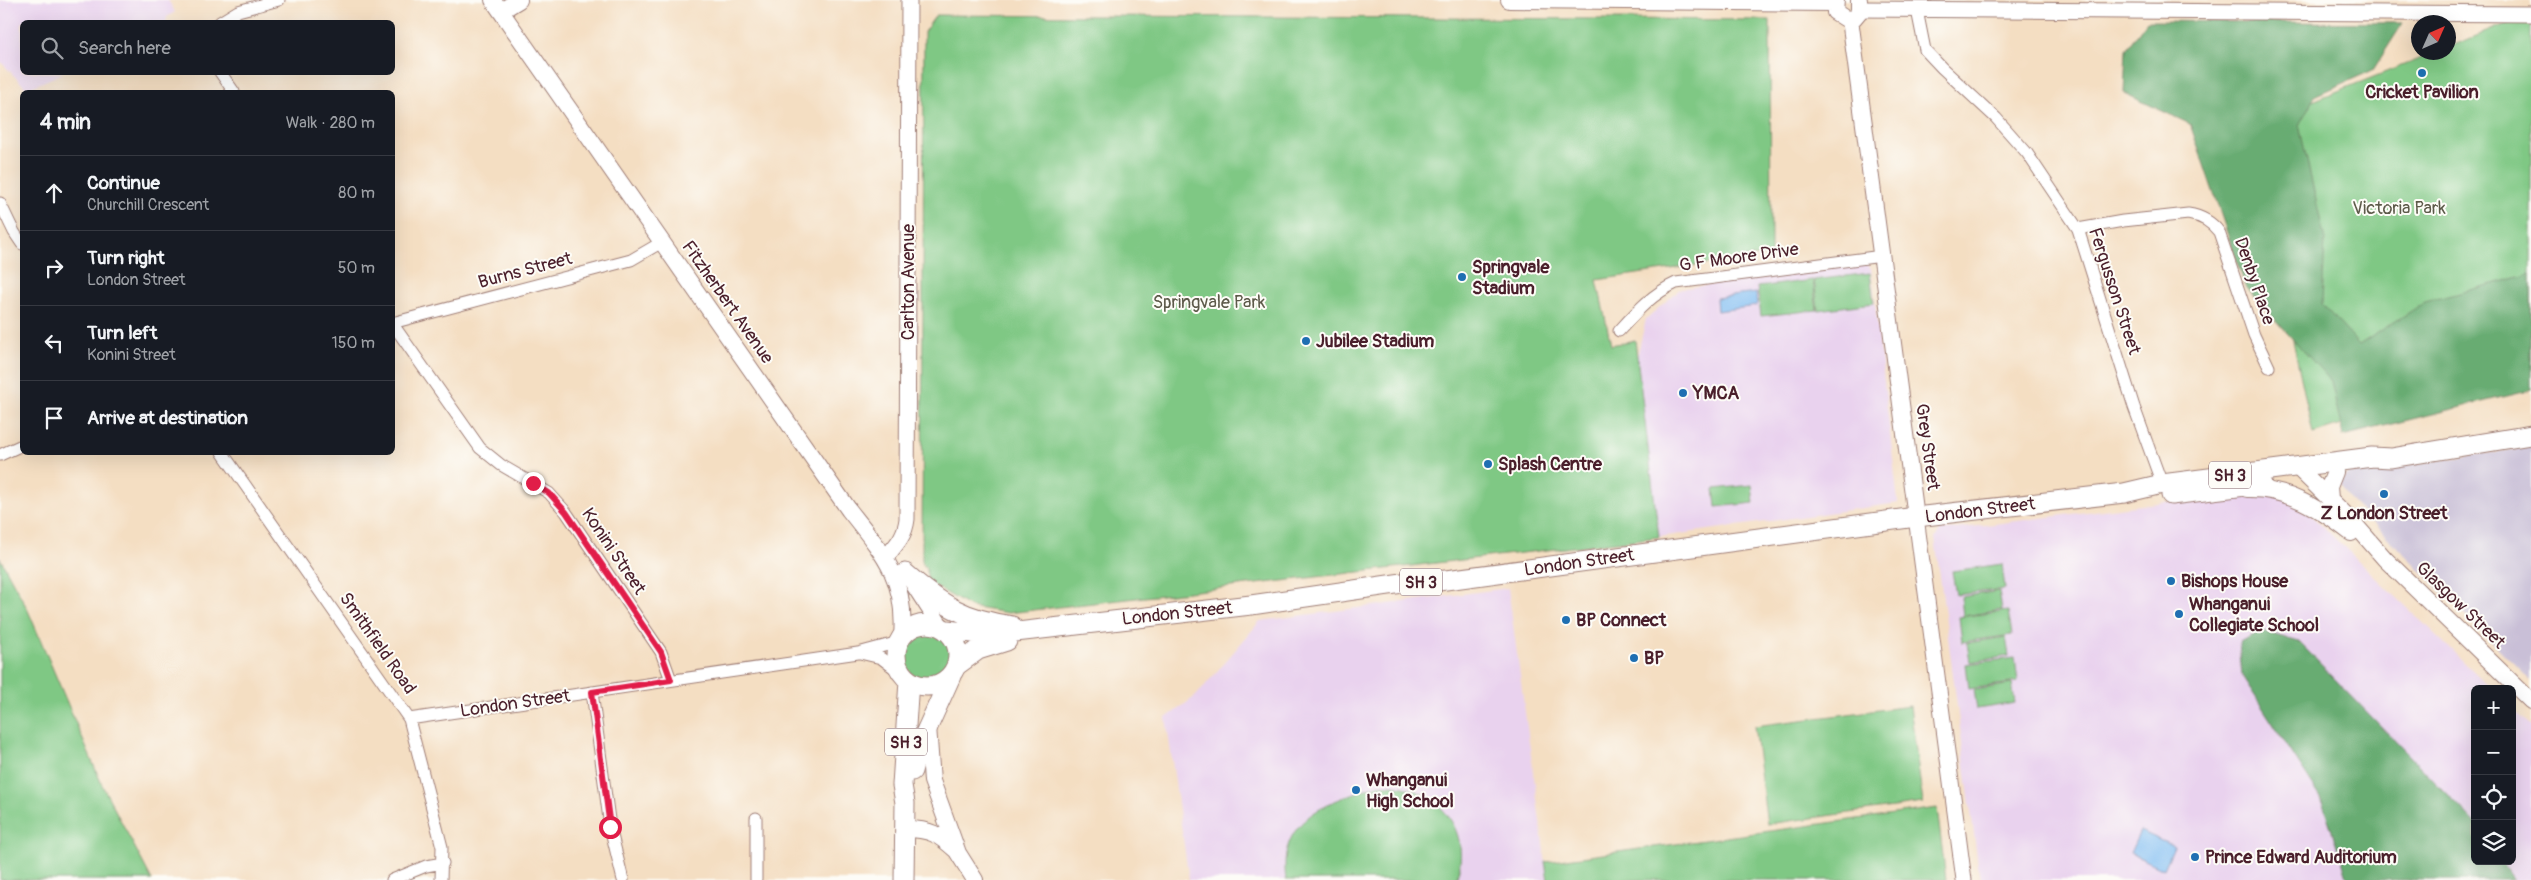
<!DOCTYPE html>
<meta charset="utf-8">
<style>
:root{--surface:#171b24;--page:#242831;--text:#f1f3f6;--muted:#9ea1a6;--line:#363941}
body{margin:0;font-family:Pangolin,sans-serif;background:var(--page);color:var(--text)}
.controls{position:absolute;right:15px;bottom:15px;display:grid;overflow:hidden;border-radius:8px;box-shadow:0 5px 20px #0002}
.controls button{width:45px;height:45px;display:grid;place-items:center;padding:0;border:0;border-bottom:1px solid var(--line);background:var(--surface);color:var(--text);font:25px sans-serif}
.compass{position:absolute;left:2411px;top:15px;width:45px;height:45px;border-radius:50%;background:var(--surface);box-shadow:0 5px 20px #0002;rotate:45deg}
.stop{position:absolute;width:15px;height:15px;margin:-11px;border:4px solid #e11d48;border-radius:50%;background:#fff}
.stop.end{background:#e11d48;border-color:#fff;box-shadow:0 1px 5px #0008}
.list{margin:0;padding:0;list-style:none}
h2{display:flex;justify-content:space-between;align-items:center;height:65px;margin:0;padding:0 20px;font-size:21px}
h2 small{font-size:16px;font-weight:400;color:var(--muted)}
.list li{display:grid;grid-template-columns:32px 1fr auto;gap:15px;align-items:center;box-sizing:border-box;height:75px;padding:0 20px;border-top:1px solid var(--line)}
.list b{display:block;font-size:19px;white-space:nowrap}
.list p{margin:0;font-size:16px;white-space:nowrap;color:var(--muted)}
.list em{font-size:16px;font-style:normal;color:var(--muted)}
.icon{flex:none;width:28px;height:28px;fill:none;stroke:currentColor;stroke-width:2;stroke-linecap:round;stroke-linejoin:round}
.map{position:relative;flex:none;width:2531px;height:880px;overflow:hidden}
.search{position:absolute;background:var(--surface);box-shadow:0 5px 20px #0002;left:20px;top:20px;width:375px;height:55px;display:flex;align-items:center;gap:12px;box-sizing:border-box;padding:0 18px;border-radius:8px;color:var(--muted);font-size:19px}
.panel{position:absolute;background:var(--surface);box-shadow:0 5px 20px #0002;left:20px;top:90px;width:375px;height:365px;border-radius:8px}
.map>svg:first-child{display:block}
.built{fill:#e9d2ee}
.industrial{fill:#c9bfd7}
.green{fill:#7fc884;stroke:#647458}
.forest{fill:#67ac72;stroke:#58664e}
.water{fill:#80bdf3;stroke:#656e8f}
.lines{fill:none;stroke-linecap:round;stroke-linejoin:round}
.minor-casing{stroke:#9f7e76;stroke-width:13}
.tertiary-casing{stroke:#9f7e76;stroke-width:17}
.secondary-casing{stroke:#9f7e76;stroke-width:18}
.trunk-casing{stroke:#9f7e76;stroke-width:21}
.minor{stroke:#fff;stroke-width:11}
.tertiary{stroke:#fff;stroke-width:15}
.secondary{stroke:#fff;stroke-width:16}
.trunk{stroke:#fff;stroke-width:19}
.route{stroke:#e11d48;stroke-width:6}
.poi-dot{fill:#1f6fb2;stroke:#fdfcf7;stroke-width:2}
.labels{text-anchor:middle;stroke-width:4;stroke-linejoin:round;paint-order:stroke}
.shield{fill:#fdfcf7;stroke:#806168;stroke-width:1}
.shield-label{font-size:16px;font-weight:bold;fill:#4a1f2b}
.poi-label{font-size:18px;font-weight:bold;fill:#4a1f2b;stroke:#fdfcf7;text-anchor:start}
.park-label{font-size:18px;fill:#5d5a4a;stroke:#fdfcf7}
.street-label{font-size:18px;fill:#4a1f2b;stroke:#fdfcf7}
</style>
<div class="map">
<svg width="2531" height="880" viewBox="0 0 2531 880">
<rect width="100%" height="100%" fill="#fdfcf7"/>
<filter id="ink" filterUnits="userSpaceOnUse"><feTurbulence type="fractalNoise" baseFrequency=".02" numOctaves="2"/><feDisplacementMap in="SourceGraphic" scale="10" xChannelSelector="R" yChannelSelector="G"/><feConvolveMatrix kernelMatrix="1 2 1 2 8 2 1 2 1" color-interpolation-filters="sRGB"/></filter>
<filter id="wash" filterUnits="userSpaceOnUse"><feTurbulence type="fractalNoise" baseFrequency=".0096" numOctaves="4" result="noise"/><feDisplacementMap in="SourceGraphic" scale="20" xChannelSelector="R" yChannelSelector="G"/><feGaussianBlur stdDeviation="1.12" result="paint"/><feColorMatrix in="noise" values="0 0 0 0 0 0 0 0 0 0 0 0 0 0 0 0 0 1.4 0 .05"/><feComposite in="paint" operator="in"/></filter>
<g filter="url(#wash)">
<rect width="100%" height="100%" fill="#f4dec2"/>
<!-- built -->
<path class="built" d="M 0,0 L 168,0 L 175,12 L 167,17 L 166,22 L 22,22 L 22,72 L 63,73 L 27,89 L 0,61 Z
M 1865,262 L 1871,268 L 1898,503 L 1659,537 L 1637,357 L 1646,319 L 1680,289 Z
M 2259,490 L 2295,500 L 2492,689 L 2475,689 L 2475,861 L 2512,861 L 2512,708 L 2531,726 L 2531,880 L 1980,880 L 1935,538 L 1940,531 Z
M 1508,588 L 1548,880 L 1189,880 L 1166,718 L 1196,696 L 1260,621 Z"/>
<!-- industrial -->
<path class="industrial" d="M 2531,447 L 2531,681 L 2349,499 L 2339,484 L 2349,473 Z"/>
<!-- green -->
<path class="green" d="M 936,15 L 1770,20 L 1771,254 L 1597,280 L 1611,345 L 1635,340 L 1659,537 L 1008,613 L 970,607 L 928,582 L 926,568 L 922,563 L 924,32 Z
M 2511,22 L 2531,22 L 2531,363 L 2313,434 L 2264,205 L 2300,106 L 2434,53 L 2448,52 L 2449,47 Z
M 1870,273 L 1874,303 L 1818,310 L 1814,280 Z
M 1813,280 L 1817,310 L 1761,316 L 1757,287 Z
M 1752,485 L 1754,503 L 1716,507 L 1714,489 Z
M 0,558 L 27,608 L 103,787 L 152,880 L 0,880 Z
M 2002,564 L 2005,589 L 1956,595 L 1952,571 Z
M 1999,591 L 2002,610 L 1963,616 L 1961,597 Z
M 2008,611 L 2012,635 L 1962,642 L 1959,617 Z
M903 655a24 24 0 1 1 48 0a24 24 0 1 1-48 0Z
M 2006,637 L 2009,656 L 1970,662 L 1967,643 Z
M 2015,658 L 2018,682 L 1969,689 L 1966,664 Z
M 2012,684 L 2015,703 L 1977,709 L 1974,690 Z
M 1910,706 L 1923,803 L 1767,824 L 1754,726 Z
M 1377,785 C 1431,781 1475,826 1456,880 L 1286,880 C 1277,817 1330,802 1377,785 Z
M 1937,808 L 1946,880 L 1548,880 L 1545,862 Z"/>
<!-- forest -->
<path class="forest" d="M 2147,21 L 2403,23 L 2373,70 L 2315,96 L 2299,125 L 2325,240 L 2322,304 L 2359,345 L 2425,302 L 2531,274 L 2531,390 L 2343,436 L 2331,381 L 2246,288 L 2190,124 L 2124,93 L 2126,49 Z
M 2262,631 L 2299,642 L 2473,821 L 2475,824 L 2475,861 L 2500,861 L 2513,880 L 2351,880 L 2347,876 L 2321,798 L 2242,676 L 2239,642 Z"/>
<!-- water -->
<path class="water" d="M 1756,293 L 1757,306 L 1717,311 L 1716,298 Z
M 2140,831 L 2174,846 L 2164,869 L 2130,853 Z"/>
</g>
<g filter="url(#ink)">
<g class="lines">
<!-- minor casing -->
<g class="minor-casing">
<path id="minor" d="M 1917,10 L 1925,50 L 1942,68 L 1996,118 L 2027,153 L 2078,229 L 2134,407 L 2162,484
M 220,22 L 238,11 L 279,0
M 220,72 L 234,92
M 0,203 L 14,232 L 22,244
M 2078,229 L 2123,221 L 2188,214 C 2201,216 2211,221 2219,232 L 2254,335 L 2269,367
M 662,242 L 631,260 L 392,323 L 480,448 L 501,465 L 549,493 L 566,512 L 661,652 L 671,680
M 1619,331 C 1637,311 1652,294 1676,283 L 1882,256
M 222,452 L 409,719 L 442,847 L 441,880
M 0,455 L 22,445
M 860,653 L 881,658 L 902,674
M 592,692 L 610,827 L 623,880
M 409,719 L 858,653 L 899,642
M 392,880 L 426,866 L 443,863
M 756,880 L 756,818"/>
</g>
<!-- tertiary casing -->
<g class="tertiary-casing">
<path id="tertiary" d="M 1860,9 L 2531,14
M 1916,517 L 1964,880
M 886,557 C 897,544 905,536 907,519 L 909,0"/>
</g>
<!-- secondary casing -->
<g class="secondary-casing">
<path id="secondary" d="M 493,0 L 849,510 C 883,553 907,579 902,637
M 1509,0 L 1834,3
M 1836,0 L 1835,12 L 1846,19 L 1854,18 L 1859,12 L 1859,0
M 501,11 L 519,0
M 1850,19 L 1916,517
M 2297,467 L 2351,520 L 2385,559 L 2531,701
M 2247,489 C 2288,488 2320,509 2351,533
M 2330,499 L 2329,487 L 2335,472
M 914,585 L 940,625
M 928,726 L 932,781 L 958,853 L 975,880
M 905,829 C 931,829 938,834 957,851"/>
</g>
<!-- trunk casing -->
<g class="trunk-casing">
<path id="trunk" d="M 2171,495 L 2262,484
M 905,573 C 942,605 963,619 1012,626
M896 655a31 31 0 1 1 62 0a31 31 0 1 1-62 0Z
M 947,630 L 990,635 L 1251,605 L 1416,581 L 1431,582 L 1916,517 L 2124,493 L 2162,484 L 2372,457 L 2391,458 L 2531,435
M 956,666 L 978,650 L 1007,641
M 912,771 L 918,749 L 951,676
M 904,880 L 905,803 L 902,785 L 909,681"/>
</g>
<!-- minor -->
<use href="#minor" class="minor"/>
<!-- tertiary -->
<use href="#tertiary" class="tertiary"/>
<!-- secondary -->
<use href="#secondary" class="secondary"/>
<!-- trunk -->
<use href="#trunk" class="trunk"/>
</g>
</g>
<g class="lines" filter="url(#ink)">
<!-- route -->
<path class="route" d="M 533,483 L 549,493 L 566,512 L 661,652 L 671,680 L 592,692 L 610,827"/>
</g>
<!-- markers -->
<g class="poi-dot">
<circle cx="2422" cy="73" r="5"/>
<circle cx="1462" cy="277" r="5"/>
<circle cx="1306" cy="341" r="5"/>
<circle cx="1683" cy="393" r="5"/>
<circle cx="1488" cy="464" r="5"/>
<circle cx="2384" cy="494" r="5"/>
<circle cx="2171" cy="581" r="5"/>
<circle cx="2179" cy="614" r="5"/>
<circle cx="1566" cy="620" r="5"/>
<circle cx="1634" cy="658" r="5"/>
<circle cx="1356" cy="790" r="5"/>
<circle cx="2195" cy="857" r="5"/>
</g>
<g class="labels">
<!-- shield labels -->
<g class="shield">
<rect x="2209" y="461.5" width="42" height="27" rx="4"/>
<rect x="1400" y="568.5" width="42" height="27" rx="4"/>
<rect x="885" y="728.5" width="42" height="27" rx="4"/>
</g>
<g class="shield-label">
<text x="2230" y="481">SH 3</text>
<text x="1421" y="588">SH 3</text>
<text x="906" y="748">SH 3</text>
</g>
<!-- poi labels -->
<g class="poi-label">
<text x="2422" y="98" text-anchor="middle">Cricket Pavilion</text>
<text x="1472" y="273">Springvale<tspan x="1472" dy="21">Stadium</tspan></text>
<text x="1316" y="347">Jubilee Stadium</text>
<text x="1693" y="399">YMCA</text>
<text x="1498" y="470">Splash Centre</text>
<text x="2384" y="519" text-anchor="middle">Z London Street</text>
<text x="2181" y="587">Bishops House</text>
<text x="2189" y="610">Whanganui<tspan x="2189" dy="21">Collegiate School</tspan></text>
<text x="1576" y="626">BP Connect</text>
<text x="1644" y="664">BP</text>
<text x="1366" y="786">Whanganui<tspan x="1366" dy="21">High School</tspan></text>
<text x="2205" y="863">Prince Edward Auditorium</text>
</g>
<!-- park labels -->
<g class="park-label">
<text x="2399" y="214">Victoria Park</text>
<text x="1209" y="308">Springvale Park</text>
</g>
<!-- street labels -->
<g class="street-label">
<text transform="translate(1739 257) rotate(-8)" y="6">G F Moore Drive</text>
<text transform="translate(525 270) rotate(-15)" y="6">Burns Street</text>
<text transform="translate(2255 281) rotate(71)" y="6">Denby Place</text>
<text transform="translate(908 282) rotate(-90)" y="6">Carlton Avenue</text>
<text transform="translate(2115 291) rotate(72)" y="6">Fergusson Street</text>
<text transform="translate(728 302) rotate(55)" y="6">Fitzherbert Avenue</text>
<text transform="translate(1928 447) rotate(82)" y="6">Grey Street</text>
<text transform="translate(1980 510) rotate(-7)" y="6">London Street</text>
<text transform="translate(614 551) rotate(56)" y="6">Konini Street</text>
<text transform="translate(1579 562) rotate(-8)" y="6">London Street</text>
<text transform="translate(2461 605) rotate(44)" y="6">Glasgow Street</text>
<text transform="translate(1177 613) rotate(-6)" y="6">London Street</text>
<text transform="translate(378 643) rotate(55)" y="6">Smithfield Road</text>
<text transform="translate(515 703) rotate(-8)" y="6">London Street</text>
</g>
</g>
</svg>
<div class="controls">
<button>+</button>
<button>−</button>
<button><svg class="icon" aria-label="locate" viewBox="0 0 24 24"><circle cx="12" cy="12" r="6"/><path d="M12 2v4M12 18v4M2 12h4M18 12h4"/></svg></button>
<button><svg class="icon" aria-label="layers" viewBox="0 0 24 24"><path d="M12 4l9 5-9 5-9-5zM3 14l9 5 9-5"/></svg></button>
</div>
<svg class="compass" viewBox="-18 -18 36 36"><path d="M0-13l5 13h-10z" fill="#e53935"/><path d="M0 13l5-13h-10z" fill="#9ea1a6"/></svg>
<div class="stop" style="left:610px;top:827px"></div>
<div class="stop end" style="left:533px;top:483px"></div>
<div class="search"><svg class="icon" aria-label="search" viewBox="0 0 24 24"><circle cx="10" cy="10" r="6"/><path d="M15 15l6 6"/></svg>Search here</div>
<section class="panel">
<h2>4 min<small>Walk · 280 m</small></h2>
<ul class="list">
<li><svg class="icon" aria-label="ahead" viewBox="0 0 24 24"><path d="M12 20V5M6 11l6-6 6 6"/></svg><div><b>Continue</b><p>Churchill Crescent</p></div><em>80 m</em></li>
<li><svg class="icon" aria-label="right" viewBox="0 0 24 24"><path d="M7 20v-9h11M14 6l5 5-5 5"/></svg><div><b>Turn right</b><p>London Street</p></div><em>50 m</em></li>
<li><svg class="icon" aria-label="left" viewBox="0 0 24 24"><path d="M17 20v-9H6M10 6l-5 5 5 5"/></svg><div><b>Turn left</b><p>Konini Street</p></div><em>150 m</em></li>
<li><svg class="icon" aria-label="arrive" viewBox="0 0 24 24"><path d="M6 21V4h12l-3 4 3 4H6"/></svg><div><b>Arrive at destination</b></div></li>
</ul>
</section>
</div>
